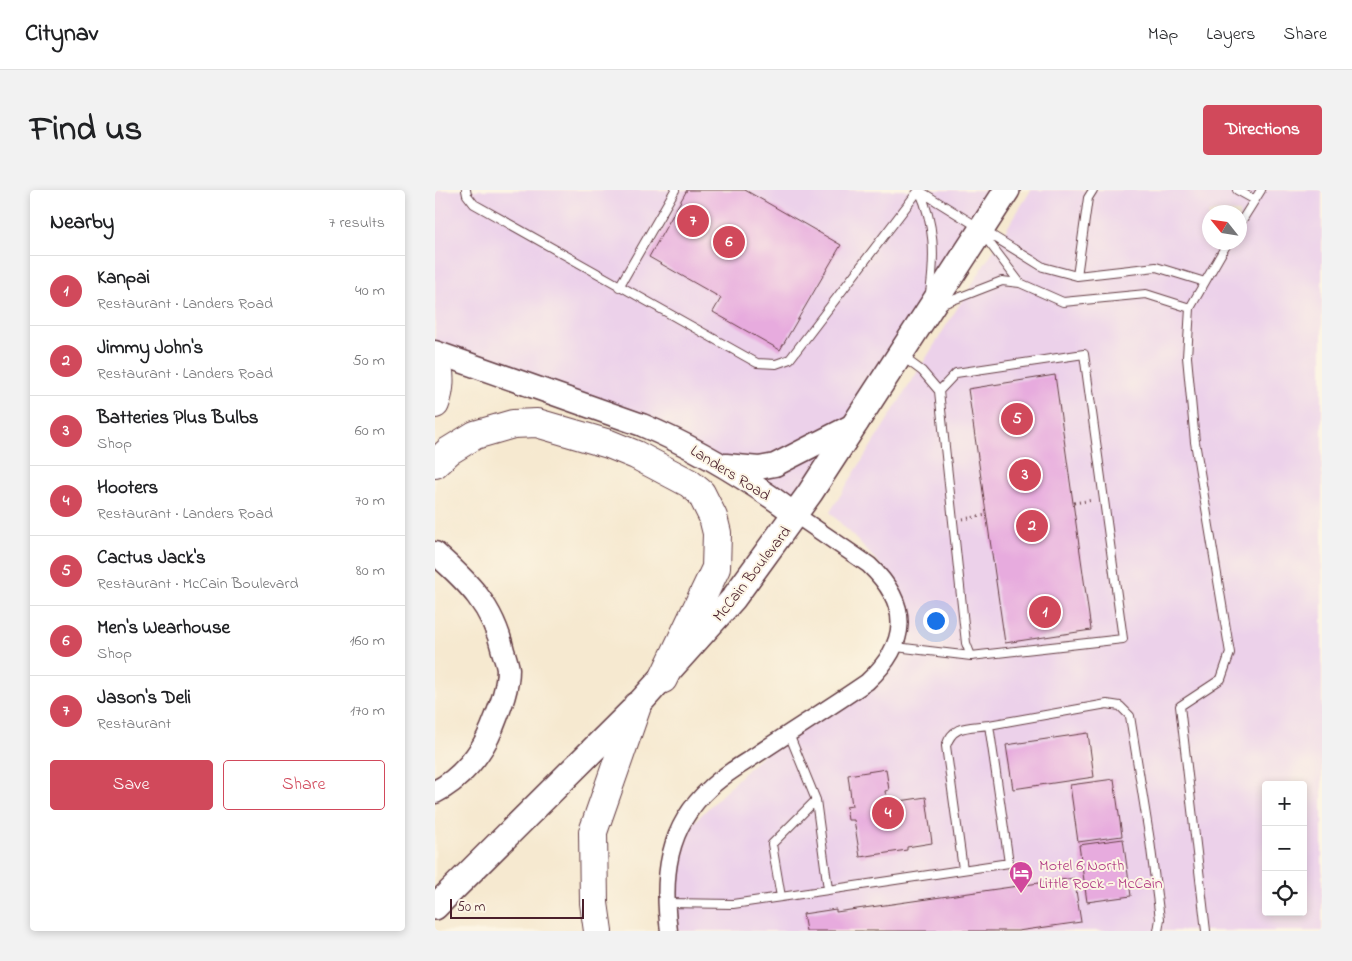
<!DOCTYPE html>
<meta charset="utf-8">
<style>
:root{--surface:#fff;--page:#f2f2f2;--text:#202124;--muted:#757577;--line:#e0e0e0;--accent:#d1495b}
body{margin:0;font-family:"Indie Flower",sans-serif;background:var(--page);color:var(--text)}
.controls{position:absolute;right:15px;bottom:15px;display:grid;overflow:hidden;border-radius:5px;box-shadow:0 2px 8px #0003}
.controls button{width:45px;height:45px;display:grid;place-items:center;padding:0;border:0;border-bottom:1px solid var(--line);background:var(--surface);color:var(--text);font:25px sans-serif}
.compass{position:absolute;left:767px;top:15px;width:45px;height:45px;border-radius:50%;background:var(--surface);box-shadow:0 2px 8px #0003;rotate:300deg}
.scale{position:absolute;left:15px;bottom:12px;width:134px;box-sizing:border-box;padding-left:5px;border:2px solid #4a1f2b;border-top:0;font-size:14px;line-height:18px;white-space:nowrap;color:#4a1f2b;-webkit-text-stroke:4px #fcf5e5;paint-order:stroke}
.you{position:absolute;left:500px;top:430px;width:18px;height:18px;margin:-12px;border:4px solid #fff;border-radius:50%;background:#1a73e8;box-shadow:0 0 0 8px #1a73e833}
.badge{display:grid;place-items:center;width:32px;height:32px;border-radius:50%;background:var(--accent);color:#fff;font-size:16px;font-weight:700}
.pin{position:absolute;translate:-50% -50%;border:2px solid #fff;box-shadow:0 1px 5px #0006}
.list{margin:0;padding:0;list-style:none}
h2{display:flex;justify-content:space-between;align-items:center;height:65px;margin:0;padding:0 20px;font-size:21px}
h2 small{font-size:16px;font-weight:400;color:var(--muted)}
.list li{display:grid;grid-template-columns:32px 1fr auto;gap:15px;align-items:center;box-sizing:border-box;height:70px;padding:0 20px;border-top:1px solid var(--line)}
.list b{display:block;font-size:19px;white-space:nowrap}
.list p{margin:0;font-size:16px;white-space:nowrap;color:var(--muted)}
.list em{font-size:16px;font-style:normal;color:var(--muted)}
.actions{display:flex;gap:10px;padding:15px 20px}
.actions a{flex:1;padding:11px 0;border:1px solid var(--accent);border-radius:5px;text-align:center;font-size:18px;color:var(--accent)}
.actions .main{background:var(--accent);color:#fff}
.icon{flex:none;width:28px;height:28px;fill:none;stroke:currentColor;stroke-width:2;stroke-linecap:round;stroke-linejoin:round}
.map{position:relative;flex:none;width:887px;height:741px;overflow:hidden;border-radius:5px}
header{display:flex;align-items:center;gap:30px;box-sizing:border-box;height:70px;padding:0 25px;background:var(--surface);border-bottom:1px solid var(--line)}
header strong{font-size:24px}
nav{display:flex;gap:28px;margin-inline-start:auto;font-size:18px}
.intro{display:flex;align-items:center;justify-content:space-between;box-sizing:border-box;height:120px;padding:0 30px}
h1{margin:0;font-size:35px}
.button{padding:12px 22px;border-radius:5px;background:var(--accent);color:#fff;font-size:18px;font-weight:700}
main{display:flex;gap:30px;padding:0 30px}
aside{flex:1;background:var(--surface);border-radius:5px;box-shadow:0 2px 8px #0003}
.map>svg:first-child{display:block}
.built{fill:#ecd1ea;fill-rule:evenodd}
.building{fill:#e7abde}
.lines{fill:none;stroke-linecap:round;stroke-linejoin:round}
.service-casing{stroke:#643d44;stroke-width:10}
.minor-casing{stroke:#643d44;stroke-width:19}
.secondary-casing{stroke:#643d44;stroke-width:25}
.primary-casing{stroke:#643d44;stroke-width:28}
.motorway-casing{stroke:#643d44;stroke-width:30}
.path{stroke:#643d44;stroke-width:3;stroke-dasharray:1 4;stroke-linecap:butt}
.service{stroke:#fff;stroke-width:8}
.minor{stroke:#fff;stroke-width:16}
.secondary{stroke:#fff;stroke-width:22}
.primary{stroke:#fff;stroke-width:25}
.motorway{stroke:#fff;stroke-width:28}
.labels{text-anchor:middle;stroke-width:4;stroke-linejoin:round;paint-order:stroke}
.street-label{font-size:16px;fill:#4a1f2b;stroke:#fcf5e5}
.hotel-label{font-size:16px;fill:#b23c85;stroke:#fcf5e5;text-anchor:start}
</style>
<header>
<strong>Citynav</strong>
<nav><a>Map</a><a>Layers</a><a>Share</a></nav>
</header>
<div class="intro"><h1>Find us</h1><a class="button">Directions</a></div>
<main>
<aside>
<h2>Nearby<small>7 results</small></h2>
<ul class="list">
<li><span class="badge">1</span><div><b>Kanpai</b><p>Restaurant · Landers Road</p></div><em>40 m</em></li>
<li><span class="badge">2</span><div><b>Jimmy John's</b><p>Restaurant · Landers Road</p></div><em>50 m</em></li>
<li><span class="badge">3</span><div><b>Batteries Plus Bulbs</b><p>Shop</p></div><em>60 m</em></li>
<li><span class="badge">4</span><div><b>Hooters</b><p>Restaurant · Landers Road</p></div><em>70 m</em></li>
<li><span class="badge">5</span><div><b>Cactus Jack's</b><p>Restaurant · McCain Boulevard</p></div><em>80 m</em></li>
<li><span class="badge">6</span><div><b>Men's Wearhouse</b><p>Shop</p></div><em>160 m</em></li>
<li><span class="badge">7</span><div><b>Jason's Deli</b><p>Restaurant</p></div><em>170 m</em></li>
</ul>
<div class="actions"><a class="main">Save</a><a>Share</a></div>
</aside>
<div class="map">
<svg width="887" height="741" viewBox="0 0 887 741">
<rect width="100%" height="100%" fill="#fcf5e5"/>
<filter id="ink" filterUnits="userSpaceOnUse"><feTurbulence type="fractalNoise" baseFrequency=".02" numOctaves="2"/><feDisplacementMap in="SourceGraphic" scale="10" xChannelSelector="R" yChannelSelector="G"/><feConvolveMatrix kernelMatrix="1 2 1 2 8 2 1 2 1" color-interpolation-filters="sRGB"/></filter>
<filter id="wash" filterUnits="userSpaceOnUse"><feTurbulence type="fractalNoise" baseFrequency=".0096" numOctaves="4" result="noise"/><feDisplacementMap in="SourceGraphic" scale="20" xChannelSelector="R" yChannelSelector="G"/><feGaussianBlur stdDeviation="1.12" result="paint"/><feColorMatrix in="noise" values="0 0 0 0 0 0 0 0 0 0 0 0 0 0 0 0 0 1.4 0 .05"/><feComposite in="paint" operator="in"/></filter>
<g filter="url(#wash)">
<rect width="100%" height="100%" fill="#f6e9d0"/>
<!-- built -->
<path class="built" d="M 0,0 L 559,0 L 353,319 L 207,235 L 0,162 Z
M 596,0 L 887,0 L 887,741 L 243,741 L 238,653 L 340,552 L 452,486 L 469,421 L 454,384 L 395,322 ZM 774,22 L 804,22 L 804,52 L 774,52 ZM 831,595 L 868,595 L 868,722 L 831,722 Z"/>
<g id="blocks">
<!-- building -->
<path class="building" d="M 252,0 L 310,0 L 406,55 L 345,160 L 278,122 L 286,108 L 214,67 Z
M 620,185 L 656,440 L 570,453 L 533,199 Z
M 653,543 L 659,587 L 578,599 L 571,555 Z
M 451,579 L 454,600 L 450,601 L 452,613 L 491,607 L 497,653 L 472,657 L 472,660 L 425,667 L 419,630 L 413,630 L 411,617 L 417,616 L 413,585 Z
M 679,589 L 687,646 L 643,652 L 635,595 Z
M 688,649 L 696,706 L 652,712 L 644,655 Z
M 639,688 L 646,732 L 583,741 L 371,741 L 368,724 L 401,719 L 401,722 Z"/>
</g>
</g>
<g filter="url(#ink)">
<use href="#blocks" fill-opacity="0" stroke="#643d44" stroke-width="1"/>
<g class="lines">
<!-- service casing -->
<g class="service-casing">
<path id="service" d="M 31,0 L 32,5 L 39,14 L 322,173 L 341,174 L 355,169 L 484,0
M 484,0 C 500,34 500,67 495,103
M 802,0 L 820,10
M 485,1 L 608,77 L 642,86 L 721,77 L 770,92
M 804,35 L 826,0
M 547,43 L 585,93
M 642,86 L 653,8 L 658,0
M 184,97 L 240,0
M 505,115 L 567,91 L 585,93 L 628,112 L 711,104 L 755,118
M 468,167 L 487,181 L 504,201 L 531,453 L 536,466 L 688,449 L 649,164 L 521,183 L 504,201
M 461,457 L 536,466
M 381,610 L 393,699
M 528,679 L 511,556 C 518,534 534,538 554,535
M 346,707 L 574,673 L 554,535 L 672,514 L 685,516 L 695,526 L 715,651 L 725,729 L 723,741
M 231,713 L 298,714 L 346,707 L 337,654 L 381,610 L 354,544
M 771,741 L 745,516 L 786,489 L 795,463 L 760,252 L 752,167 L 755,118 L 793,52"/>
</g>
<!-- minor casing -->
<g class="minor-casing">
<path id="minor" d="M 234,741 C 227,687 232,637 275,598 C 289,584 308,574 324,563 C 360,539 397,516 432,492 C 474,453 476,415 434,375 L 361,325"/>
</g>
<!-- secondary casing -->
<g class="secondary-casing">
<path id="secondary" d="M 0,162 L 207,235 C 262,258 313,289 361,325
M 291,275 L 324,278 L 340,275 L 422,233
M 0,363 C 33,392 58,416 68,461 C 70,467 72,473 73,479 C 73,500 64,520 57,538 C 47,563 25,590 0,602"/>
</g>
<!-- primary casing -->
<g class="primary-casing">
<path id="primary" d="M 0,717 L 202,516 L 298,409 L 375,303 L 572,0"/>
</g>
<!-- motorway casing -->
<g class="motorway-casing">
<path id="motorway" d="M 0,170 C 7,183 5,201 0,214
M 0,274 L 14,261 L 40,245 L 78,234 L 102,233 L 174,254 L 201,265 L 254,293 L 266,303 L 278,327 L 282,343 L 281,378 L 228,489
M 163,741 L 159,713 L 158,642 L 202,516"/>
</g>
<!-- path -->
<path class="path" d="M 639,313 L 658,310
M 528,329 L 552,325"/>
<!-- service -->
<use href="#service" class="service"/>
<!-- minor -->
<use href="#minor" class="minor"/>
<!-- secondary -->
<use href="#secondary" class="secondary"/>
<!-- primary -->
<use href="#primary" class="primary"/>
<!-- motorway -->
<use href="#motorway" class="motorway"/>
</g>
</g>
<!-- icons -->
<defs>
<g id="hotel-pin" transform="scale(1.25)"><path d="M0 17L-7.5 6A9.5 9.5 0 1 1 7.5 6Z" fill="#d1479c" stroke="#fcf5e5"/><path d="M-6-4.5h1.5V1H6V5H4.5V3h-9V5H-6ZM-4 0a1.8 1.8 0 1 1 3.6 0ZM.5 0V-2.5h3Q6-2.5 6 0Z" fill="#fff"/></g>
</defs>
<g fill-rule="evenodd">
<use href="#hotel-pin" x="586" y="683"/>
</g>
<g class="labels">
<!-- street labels -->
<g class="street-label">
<text transform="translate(296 282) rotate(32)" y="6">Landers Road</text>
<text transform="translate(316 383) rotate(-52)" y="6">McCain Boulevard</text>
</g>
<!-- hotel labels -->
<g class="hotel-label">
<text x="604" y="680">Motel 6 North<tspan x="604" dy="18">Little Rock - McCain</tspan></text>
</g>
</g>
</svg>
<div class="controls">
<button>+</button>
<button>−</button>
<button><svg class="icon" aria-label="locate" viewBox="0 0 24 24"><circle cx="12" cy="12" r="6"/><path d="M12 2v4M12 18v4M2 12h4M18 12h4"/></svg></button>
</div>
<svg class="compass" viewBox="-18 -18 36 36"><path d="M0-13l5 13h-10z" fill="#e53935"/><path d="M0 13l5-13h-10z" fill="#757577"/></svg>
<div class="scale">50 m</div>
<div class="you"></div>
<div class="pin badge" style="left:610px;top:422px">1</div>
<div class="pin badge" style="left:597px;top:336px">2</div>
<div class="pin badge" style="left:590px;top:285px">3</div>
<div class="pin badge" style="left:453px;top:623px">4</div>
<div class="pin badge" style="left:582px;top:229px">5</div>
<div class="pin badge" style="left:294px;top:52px">6</div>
<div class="pin badge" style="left:258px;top:31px">7</div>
</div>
</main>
